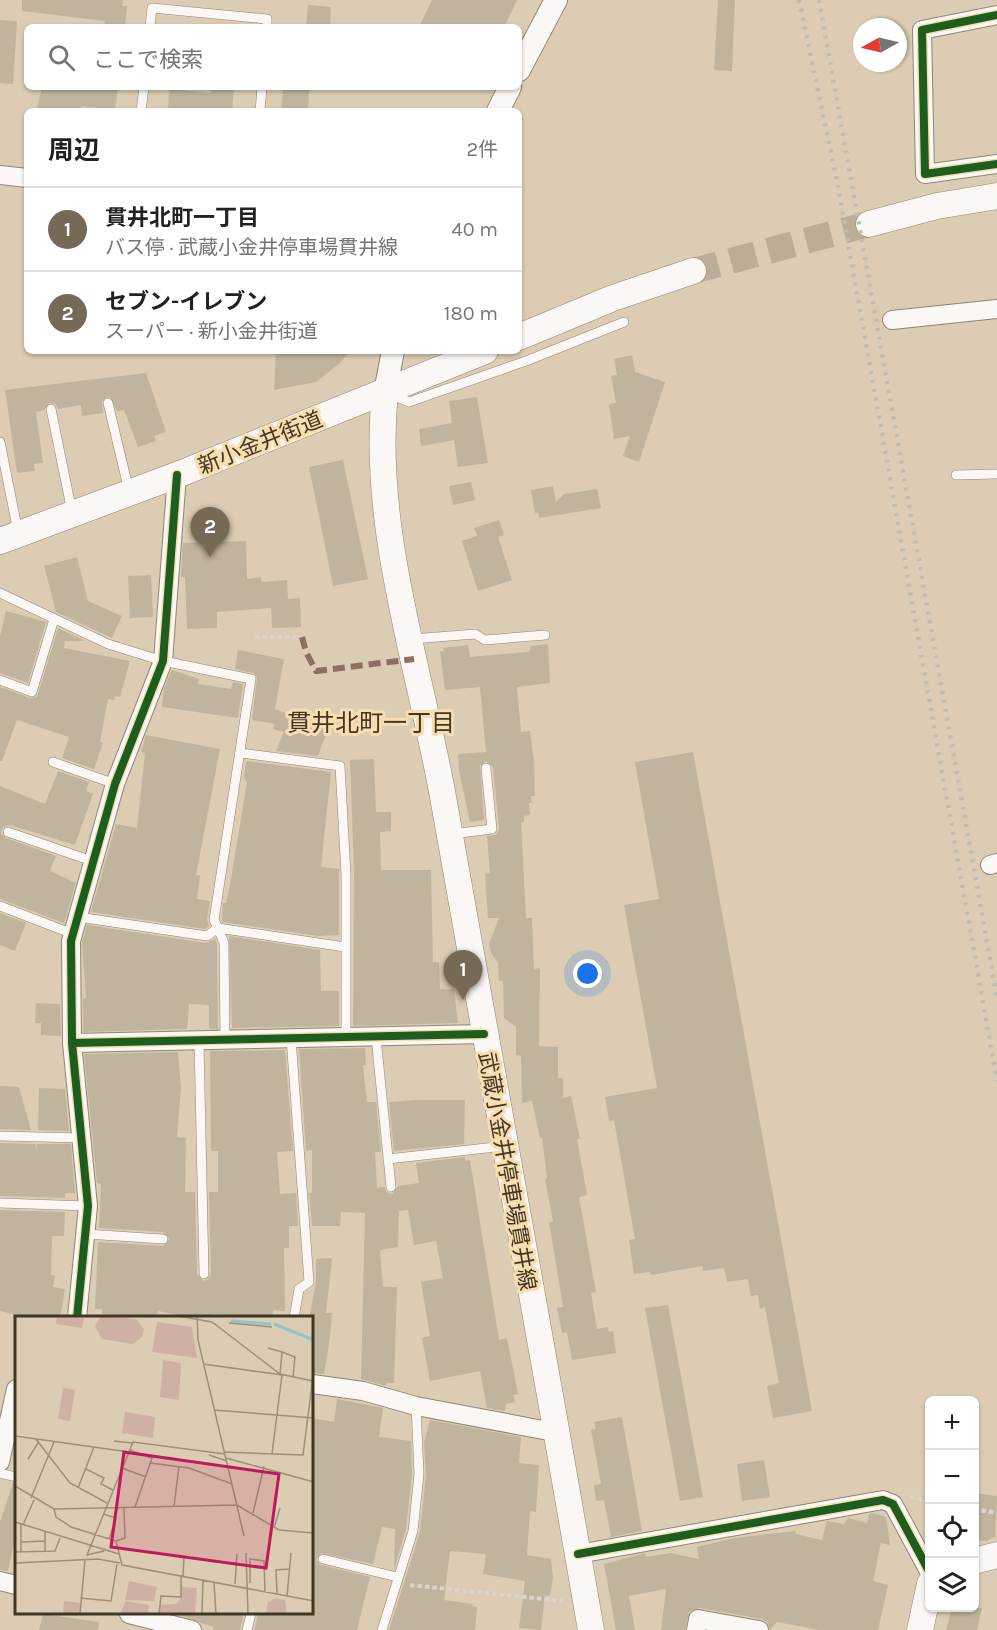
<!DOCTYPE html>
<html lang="ja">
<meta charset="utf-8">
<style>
:root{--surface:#fff;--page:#f2f2f2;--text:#202124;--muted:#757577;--line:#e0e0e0;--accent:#766a56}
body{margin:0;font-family:Karla,"Noto Sans JP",sans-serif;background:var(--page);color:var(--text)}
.controls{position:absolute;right:18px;bottom:18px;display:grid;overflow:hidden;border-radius:9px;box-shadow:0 2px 4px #0004}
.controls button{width:54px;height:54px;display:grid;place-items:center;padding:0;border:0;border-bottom:2px solid var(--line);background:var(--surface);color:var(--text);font:30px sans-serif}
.compass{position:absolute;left:853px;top:18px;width:54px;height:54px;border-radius:50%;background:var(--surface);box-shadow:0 2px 4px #0004;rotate:262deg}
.you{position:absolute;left:588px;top:974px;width:21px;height:21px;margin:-15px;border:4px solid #fff;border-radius:50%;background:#1a73e8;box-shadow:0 0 0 9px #1a73e833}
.badge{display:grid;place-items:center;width:39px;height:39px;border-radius:50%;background:var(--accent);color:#fff;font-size:20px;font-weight:700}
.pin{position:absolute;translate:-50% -50px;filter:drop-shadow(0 2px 3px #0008)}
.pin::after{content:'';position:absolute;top:32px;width:21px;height:18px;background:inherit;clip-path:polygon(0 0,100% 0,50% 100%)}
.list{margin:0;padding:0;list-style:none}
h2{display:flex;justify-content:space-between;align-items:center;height:78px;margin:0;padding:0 24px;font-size:26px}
h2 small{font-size:20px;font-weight:400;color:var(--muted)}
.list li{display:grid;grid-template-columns:39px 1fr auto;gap:18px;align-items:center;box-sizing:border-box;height:84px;padding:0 24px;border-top:2px solid var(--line)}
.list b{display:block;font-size:22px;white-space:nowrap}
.list p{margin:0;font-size:20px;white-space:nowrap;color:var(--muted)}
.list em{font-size:20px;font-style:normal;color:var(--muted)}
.icon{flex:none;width:33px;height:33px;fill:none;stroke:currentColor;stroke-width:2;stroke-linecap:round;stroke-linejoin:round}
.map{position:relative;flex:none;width:997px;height:1630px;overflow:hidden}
.search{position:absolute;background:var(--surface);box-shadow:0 2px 4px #0004;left:24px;top:24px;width:498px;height:66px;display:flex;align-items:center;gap:15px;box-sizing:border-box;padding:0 21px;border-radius:9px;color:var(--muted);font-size:22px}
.panel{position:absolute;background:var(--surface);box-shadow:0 2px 4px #0004;left:24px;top:108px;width:498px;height:246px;border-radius:9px}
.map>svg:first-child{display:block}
.building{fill:#c1b49e}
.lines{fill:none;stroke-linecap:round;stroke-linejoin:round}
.secondary-tunnel{stroke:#bcae96;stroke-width:26;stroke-dasharray:26 13;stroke-linecap:butt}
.service-casing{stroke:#918673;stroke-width:10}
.minor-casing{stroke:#918673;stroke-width:20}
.tertiary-casing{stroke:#918673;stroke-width:24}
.secondary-casing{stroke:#918673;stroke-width:27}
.path{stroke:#dbd5cd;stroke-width:4;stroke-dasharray:4.5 3;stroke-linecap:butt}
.service{stroke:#faf7f4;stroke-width:9}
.minor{stroke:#faf7f4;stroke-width:18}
.tertiary{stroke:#faf7f4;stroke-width:22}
.secondary{stroke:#faf7f4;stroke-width:26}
.rail{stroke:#bfbcb6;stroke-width:4.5;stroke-dasharray:3 6;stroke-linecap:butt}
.quiet{stroke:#8d6e63;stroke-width:6;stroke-dasharray:12 6;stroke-linecap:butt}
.cycleway-casing{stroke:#f8ddb0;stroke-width:11}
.cycleway{stroke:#1b5e20;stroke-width:8}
.labels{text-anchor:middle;stroke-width:6;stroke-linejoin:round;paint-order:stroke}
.street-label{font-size:22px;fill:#403624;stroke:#f8ddb0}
.neighbourhood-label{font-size:24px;fill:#403624;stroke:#f8ddb0}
.inset-river{fill:none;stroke:#8fc7c3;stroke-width:3}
.inset-road{fill:none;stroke:#9d907a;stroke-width:1.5}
.view{fill:#c2185b;fill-opacity:0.15;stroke:#c2185b;stroke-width:3}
.inset-edge{fill:none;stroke:#403624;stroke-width:3}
</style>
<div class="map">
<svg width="997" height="1630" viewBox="0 0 997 1630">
<rect width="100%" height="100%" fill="#dbccb3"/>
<!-- building -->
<path class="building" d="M 22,0 L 123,0 L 122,6 L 127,6 L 125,27 L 104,27 L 105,21 L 22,11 Z
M 432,0 L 517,0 L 504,27 L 419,27 Z
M 718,0 L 735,0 L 732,71 L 714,70 Z
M 308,5 L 331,7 L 330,27 L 306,26 Z
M 0,20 L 17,21 L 13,84 L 0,83 Z
M 53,87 L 118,87 L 115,110 L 81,106 L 81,111 L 36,111 L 42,88 L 53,89 Z
M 283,87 L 309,87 L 308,111 L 281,111 Z
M 169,89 L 211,93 L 212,89 L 234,90 L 232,111 L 168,111 Z
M 276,351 L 350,351 L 339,364 L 316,382 L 274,390 Z
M 632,355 L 635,372 L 665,382 L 639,462 L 623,456 L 630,436 L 614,439 L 609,404 L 616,403 L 611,376 L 617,375 L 614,359 Z
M 146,373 L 166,432 L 154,436 L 156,441 L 138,447 L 124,410 L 117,411 L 110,397 L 102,401 L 103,413 L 82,416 L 81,405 L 58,409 L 56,404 L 49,403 L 44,410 L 36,412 L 43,463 L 34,464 L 35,471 L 17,473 L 5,390 Z
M 477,397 L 488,463 L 458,467 L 454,440 L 421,446 L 419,429 L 452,423 L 449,401 Z
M 343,460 L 368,579 L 333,586 L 309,467 Z
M 471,482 L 475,500 L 453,505 L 449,486 Z
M 553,486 L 556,502 L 564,494 L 597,489 L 601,508 L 539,518 L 538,512 L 535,513 L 531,490 Z
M 499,520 L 504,535 L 498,537 L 512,580 L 478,591 L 462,541 L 477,536 L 474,528 Z
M 246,541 L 247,579 L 261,577 L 262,582 L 287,580 L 288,599 L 300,598 L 301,627 L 272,628 L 271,608 L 217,612 L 217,628 L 187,629 L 185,577 L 181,577 L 183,543 Z
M 77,557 L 88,601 L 122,616 L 112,638 L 56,612 L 44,566 Z
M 151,575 L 153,617 L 130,618 L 128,576 Z
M 6,611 L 46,622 L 28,683 L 0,673 L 0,636 Z
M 58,628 L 85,641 L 65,641 L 64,648 L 130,661 L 120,697 L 115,696 L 114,700 L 108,699 L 100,742 L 103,743 L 94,769 L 62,758 L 69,737 L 17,720 L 2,761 L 0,761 L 0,687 L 30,698 L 37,697 Z
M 548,644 L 550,683 L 517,687 L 521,732 L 530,731 L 534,762 L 535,796 L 531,796 L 532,803 L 529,803 L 530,815 L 524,816 L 524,822 L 521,822 L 526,918 L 532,918 L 534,969 L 540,968 L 539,1046 L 558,1047 L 558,1078 L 563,1078 L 563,1098 L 571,1096 L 580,1139 L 577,1139 L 587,1195 L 579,1197 L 596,1292 L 591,1293 L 597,1329 L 608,1327 L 609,1332 L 613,1331 L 616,1353 L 572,1360 L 567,1332 L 562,1333 L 557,1308 L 563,1307 L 549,1222 L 553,1222 L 545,1179 L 547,1178 L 542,1138 L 540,1138 L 532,1101 L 522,1103 L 521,1056 L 516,1055 L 516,1027 L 504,1018 L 503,981 L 499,981 L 498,963 L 491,953 L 489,944 L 499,918 L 488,918 L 485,874 L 490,873 L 487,836 L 496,835 L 499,829 L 493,767 L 486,761 L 480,766 L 484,820 L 470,822 L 459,770 L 458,754 L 486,752 L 480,687 L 445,690 L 440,651 L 444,651 L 443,648 L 468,645 L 470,657 L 529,652 L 531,646 Z
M 238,650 L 284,659 L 275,709 L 328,729 L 318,756 L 276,751 L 284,732 L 273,729 L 275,724 L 252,720 L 257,677 L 253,673 L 235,669 Z
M 172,670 L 199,679 L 198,684 L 231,689 L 233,682 L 243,684 L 238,718 L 162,707 L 164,689 Z
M 146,735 L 220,749 L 196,875 L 200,875 L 197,899 L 210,901 L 207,919 L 209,926 L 205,929 L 91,912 L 116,824 L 137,828 L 145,753 L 141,752 Z
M 693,752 L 812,1411 L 773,1418 L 767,1386 L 779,1383 L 765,1307 L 760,1309 L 758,1295 L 751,1296 L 748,1279 L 727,1282 L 724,1268 L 703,1271 L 702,1266 L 651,1275 L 650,1272 L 634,1274 L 629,1240 L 635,1239 L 614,1120 L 609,1121 L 605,1097 L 657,1088 L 624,905 L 659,899 L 635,762 Z
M 374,759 L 376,812 L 391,812 L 391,831 L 380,832 L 381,870 L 431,870 L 433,962 L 439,962 L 440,989 L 454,989 L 458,1023 L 353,1026 L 354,871 L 350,760 Z
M 246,761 L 331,772 L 321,867 L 339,869 L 339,935 L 319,936 L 222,922 L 223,903 L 226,903 L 230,885 L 247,782 L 244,778 Z
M 58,771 L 89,782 L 86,791 L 93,794 L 75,845 L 10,825 L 3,827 L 1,833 L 6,838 L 56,856 L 50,871 L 76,883 L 64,923 L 0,899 L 0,786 L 45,804 Z
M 0,913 L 26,923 L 15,951 L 0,945 Z
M 87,925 L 206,943 L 215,939 L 217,944 L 218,1029 L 209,1029 L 209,1005 L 189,1004 L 187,1029 L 83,1032 L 83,998 L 86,998 L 82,942 Z
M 229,936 L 320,950 L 321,991 L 339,991 L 339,1026 L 232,1028 Z
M 36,1003 L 60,1004 L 61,1036 L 41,1035 L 41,1023 L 35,1023 Z
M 365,1048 L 366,1065 L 363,1065 L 367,1102 L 376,1102 L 381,1152 L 375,1152 L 377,1188 L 384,1187 L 388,1193 L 392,1194 L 398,1186 L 419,1183 L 416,1163 L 465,1157 L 465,1161 L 470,1160 L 499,1340 L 507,1338 L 518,1394 L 513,1395 L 515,1402 L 506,1404 L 505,1411 L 487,1408 L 480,1371 L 430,1381 L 422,1338 L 430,1336 L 421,1282 L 443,1278 L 436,1241 L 414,1245 L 408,1210 L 399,1211 L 398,1247 L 380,1250 L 383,1287 L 397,1287 L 394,1383 L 386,1383 L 386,1386 L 361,1379 L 365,1213 L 341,1212 L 340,1226 L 312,1226 L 309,1193 L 312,1193 L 312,1150 L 306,1151 L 299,1049 Z
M 285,1050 L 293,1151 L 277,1152 L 280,1194 L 296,1193 L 298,1226 L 289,1226 L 289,1248 L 284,1248 L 285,1311 L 273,1310 L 272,1318 L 212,1314 L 212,1318 L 193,1318 L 158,1311 L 157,1318 L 102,1314 L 102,1309 L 95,1309 L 98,1242 L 163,1246 L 170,1239 L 163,1232 L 99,1228 L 101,1184 L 97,1183 L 84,1054 L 178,1052 L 181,1088 L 177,1137 L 186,1138 L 185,1192 L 195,1192 L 197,1274 L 204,1281 L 208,1279 L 211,1274 L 209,1192 L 218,1192 L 218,1151 L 211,1151 L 210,1051 Z
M 0,1086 L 19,1087 L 31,1130 L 0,1129 Z
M 39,1088 L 65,1089 L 69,1131 L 38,1130 Z
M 418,1100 L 465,1100 L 464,1144 L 394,1151 L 389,1102 Z
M 0,1143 L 35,1144 L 37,1150 L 37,1144 L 71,1144 L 75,1193 L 65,1193 L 65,1198 L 0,1196 Z
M 0,1210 L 65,1212 L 64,1236 L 52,1236 L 51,1275 L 55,1276 L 53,1287 L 65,1289 L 60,1318 L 29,1318 L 0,1311 Z
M 332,1258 L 326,1313 L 332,1313 L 330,1337 L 324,1374 L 312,1373 L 312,1318 L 309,1318 L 316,1282 L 316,1259 Z
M 668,1305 L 703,1497 L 680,1501 L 645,1308 Z
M 337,1399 L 383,1408 L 379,1437 L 411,1441 L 412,1474 L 406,1530 L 394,1569 L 395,1529 L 382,1527 L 373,1564 L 321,1553 L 316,1560 L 321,1565 L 370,1577 L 357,1630 L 254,1630 L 258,1614 L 312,1614 L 312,1418 L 334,1422 Z
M 622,1417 L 642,1531 L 611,1537 L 604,1500 L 596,1501 L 594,1485 L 601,1484 L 591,1430 L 596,1429 L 594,1422 Z
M 430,1420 L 521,1437 L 519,1463 L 539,1465 L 536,1512 L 530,1511 L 527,1555 L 551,1559 L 553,1578 L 550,1596 L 545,1595 L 541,1630 L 519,1628 L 525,1581 L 483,1574 L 486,1554 L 450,1551 L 444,1600 L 473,1604 L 472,1606 L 477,1607 L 475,1630 L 389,1630 L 420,1532 L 426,1475 L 424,1442 Z
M 764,1460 L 770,1497 L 742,1501 L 737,1464 Z
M 13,1483 L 16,1484 L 16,1534 L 8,1571 L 0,1570 L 0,1522 Z
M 975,1493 L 997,1496 L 995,1537 L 986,1541 L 975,1540 Z
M 873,1513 L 886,1517 L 890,1545 L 881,1543 L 873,1581 L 888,1585 L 878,1630 L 819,1630 L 777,1622 L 770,1630 L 767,1622 L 762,1619 L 699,1608 L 689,1612 L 685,1630 L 661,1630 L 666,1589 L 629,1596 L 635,1630 L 616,1630 L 604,1564 L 645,1553 L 646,1557 L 671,1553 L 699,1559 L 697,1547 L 735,1538 L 795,1531 L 796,1534 L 822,1540 L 827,1521 L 844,1524 L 848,1518 L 867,1523 L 869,1514 Z
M 952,1608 L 982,1608 L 977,1630 L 946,1630 Z
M 43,1614 L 99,1622 L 98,1630 L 39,1630 Z
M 183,1614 L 244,1614 L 240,1630 L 213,1630 L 213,1627 L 183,1616 Z"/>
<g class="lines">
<!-- secondary-tunnel -->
<path class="secondary-tunnel" d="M 693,271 L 869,224"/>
<!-- service casing -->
<g class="service-casing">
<path id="service" d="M 150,27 L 152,8 L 267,19 L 267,27
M 141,111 L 144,87
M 260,111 L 262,87
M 390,394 L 409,402 L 526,361 L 624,322
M 108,403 L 129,491
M 51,409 L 72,512
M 0,442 L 18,532
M 956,475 L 997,474
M 0,593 L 108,644 L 163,661 L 251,679 L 214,920 L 218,928 L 345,947
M 412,639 L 475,634 L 485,640 L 545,635
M 0,680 L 32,692 L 54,619
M 240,753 L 340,766 L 346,875 L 346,1037
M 53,762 L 115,784
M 8,832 L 92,861
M 452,834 L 492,829 L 486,768
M 0,906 L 73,934
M 78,917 L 207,936 L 218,928 L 224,943 L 225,1041
M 376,1037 L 391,1187
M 291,1038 L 309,1282 L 299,1289 L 294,1318
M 199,1042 L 204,1274
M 0,1136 L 81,1138
M 388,1159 L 504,1146
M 0,1203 L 88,1206
M 86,1234 L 163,1239
M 0,1473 L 16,1477
M 323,1559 L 397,1577
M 247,1630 L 251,1614
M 382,1630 L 413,1531 L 419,1474 L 416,1406"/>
</g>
<!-- minor casing -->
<g class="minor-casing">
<path id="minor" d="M 997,15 L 922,30 L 925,174 L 997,164
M 0,175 L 27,178
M 892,320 L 997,309
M 990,865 L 997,863
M 72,1043 L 484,1034
M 77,1318 L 88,1206 L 72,1043 L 71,941 L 115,784 L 163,661 L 177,475
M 312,1384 L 363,1391 L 416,1406 L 554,1432
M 0,1462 L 16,1389
M 578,1554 L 883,1500 L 893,1504 L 930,1573
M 0,1581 L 16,1585
M 129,1614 L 192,1630
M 696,1630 L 698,1619 L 759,1630"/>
</g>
<!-- tertiary casing -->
<g class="tertiary-casing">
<path id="tertiary" d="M 519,70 L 556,0
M 498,111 L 510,87
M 385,392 L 393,351"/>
</g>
<!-- secondary casing -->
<g class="secondary-casing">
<path id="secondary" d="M 869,224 L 937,206 L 997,196
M 519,337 L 613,298 L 693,271
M 385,392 C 371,528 419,664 443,797 C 493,1074 543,1352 591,1630
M 0,541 L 177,475 L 485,351
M 974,1561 L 997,1555
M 920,1630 L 930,1584"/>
</g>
<!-- path -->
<path class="path" d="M 255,637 L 302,637
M 910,1497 L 930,1501
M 974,1509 L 997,1513
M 410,1585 L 563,1601"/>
<!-- service -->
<use href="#service" class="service"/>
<!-- minor -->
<use href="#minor" class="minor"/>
<!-- tertiary -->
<use href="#tertiary" class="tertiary"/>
<!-- secondary -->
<use href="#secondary" class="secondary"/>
<!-- rail -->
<path class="rail" d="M 799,0 L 838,186 L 997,1081
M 819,0 L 997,998"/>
<!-- quiet -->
<path class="quiet" d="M 302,637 L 306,652 L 316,671 L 414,659"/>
<!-- cycleway casing -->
<g class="cycleway-casing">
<path id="cycleway" d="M 997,15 L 922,30 L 925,174 L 997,164
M 72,1043 L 484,1034
M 77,1318 L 88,1206 L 72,1043 L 71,941 L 115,784 L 163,661 L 177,475
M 578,1554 L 883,1500 L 893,1504 L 930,1573"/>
</g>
<!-- cycleway -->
<use href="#cycleway" class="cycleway"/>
</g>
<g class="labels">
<!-- street labels -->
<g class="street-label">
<text transform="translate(260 442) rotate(-22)" y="8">新小金井街道</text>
<text transform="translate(508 1171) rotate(80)" y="8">武蔵小金井停車場貫井線</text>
</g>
<!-- neighbourhood labels -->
<g class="neighbourhood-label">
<text x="371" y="731">貫井北町一丁目</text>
</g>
</g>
<!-- overview -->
<g transform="translate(15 1316)">
<rect width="298" height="298" fill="#dbccb3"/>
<path d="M 42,0 L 69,2 L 67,12 L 41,8 ZM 86,0 L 121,3 L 129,13 L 127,21 L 118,28 L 87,23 L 80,10 ZM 142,6 L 177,11 L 182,42 L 137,36 ZM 148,44 L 166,47 L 164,84 L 145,81 ZM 48,72 L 60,74 L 55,105 L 43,103 ZM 110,96 L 140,101 L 138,122 L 107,117 ZM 114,265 L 142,271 L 139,285 L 110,284 ZM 167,271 L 182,272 L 180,298 L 145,298 L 144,289 L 161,288 L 166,282 ZM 261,282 L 270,284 L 272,298 L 251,298 L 253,286 ZM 49,285 L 65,287 L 65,298 L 48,298 ZM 111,285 L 134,289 L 133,298 L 105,298 Z" fill="#cfb0a4"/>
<path class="inset-river" d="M 216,5 L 256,8M 259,8 L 299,24"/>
<path class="inset-road" d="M 163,0 L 197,6 L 265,58 L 298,65M 182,0 L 183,24 L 229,220M 214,7 L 257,11M 253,32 L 267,36 L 265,58M 267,36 L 280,41 L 278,61M 188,48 L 267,59 L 257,138M 199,94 L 299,102M 0,120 L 114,136M 20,122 L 55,167 L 92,187M 99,125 L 117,127M 115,134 L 137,142 L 120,191M 209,136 L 288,139 L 299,53M 194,139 L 212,145M 211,142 L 299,166M 13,143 L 23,127M 135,147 L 174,152 L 217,168M 107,152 L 131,161M 71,153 L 89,162 L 86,168 L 98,174M 0,170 L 39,193 L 222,189M 63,172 L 79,131M 16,182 L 39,126M 222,189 L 264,214 L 299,217M 159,190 L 164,150M 39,193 L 41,201 L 56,211 L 101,225 L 107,249 L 299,285M 238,197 L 249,150M 88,198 L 101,202 L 94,223M 0,206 L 104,238M 6,208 L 6,235M 8,209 L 19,184M 259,212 L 265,192M 30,216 L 30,235M 101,225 L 110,222 L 109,192M 6,226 L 30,225M 89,235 L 72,239 L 118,126 L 210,138M 0,236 L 40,235 L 45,222M 231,237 L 233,298M 0,247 L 83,243 L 105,247M 168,260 L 169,240M 199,267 L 201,298M 235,267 L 235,243 L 249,245 L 250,276M 220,268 L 222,238M 262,278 L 261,254 L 274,253M 272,280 L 276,237M 65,282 L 96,285 L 102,248M 65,298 L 70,244M 144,298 L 146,280 L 166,281 L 166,261M 187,298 L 188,264"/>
<path class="view" d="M 109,136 L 264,158 L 251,252 L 96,231 Z"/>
<rect width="298" height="298" class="inset-edge"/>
</g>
</svg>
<div class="controls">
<button>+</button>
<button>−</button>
<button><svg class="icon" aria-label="locate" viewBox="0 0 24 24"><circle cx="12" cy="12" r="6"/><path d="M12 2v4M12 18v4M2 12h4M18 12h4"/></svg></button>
<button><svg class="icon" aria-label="layers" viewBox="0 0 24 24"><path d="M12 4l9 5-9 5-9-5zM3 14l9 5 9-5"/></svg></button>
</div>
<svg class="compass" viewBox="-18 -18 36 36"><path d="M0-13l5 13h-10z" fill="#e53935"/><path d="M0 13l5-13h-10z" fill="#757577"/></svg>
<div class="you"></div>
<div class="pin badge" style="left:463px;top:1000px">1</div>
<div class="pin badge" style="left:210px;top:557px">2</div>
<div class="search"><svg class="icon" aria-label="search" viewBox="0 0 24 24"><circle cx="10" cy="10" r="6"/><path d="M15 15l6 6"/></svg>ここで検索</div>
<section class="panel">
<h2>周辺<small>2件</small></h2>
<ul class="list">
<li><span class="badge">1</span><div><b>貫井北町一丁目</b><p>バス停 · 武蔵小金井停車場貫井線</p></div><em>40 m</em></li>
<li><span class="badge">2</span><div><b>セブン-イレブン</b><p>スーパー · 新小金井街道</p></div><em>180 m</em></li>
</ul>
</section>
</div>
